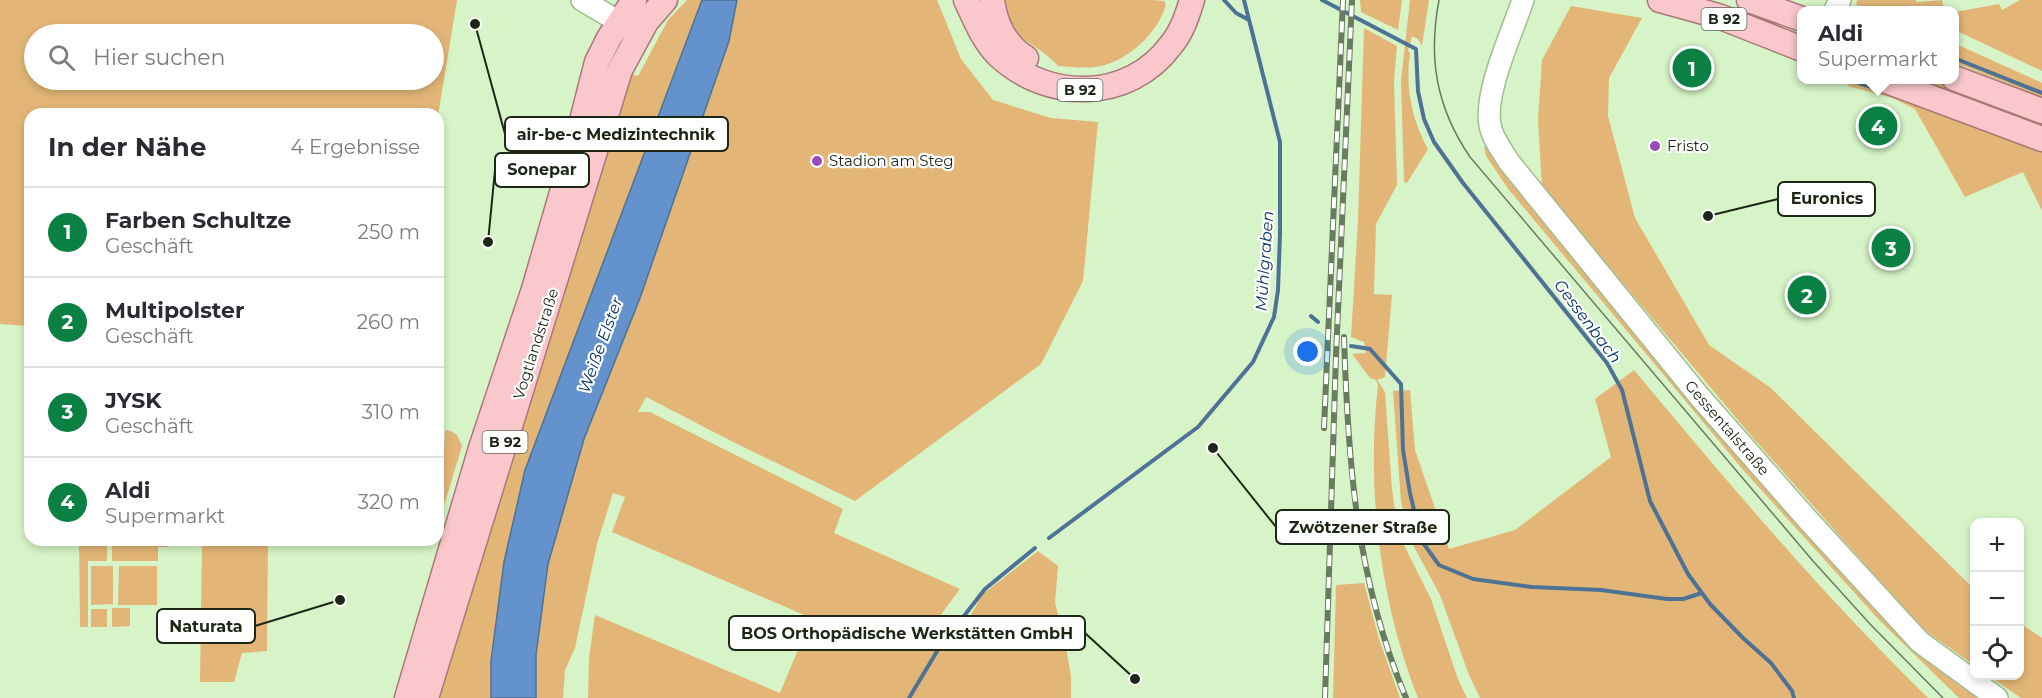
<!DOCTYPE html>
<html lang="de">
<meta charset="utf-8">
<style>
:root{--surface:#fff;--page:#f2f2f3;--text:#2b2b33;--muted:#7c7c81;--line:#e1e1e2;--accent:#0b8043}
body{margin:0;font-family:Montserrat,sans-serif;background:var(--page);color:var(--text)}
.controls{position:absolute;right:18px;bottom:18px;display:grid;overflow:hidden;border-radius:12px;box-shadow:0 3px 9px #0003}
.controls button{width:54px;height:54px;display:grid;place-items:center;padding:0;border:0;border-bottom:2px solid var(--line);background:var(--surface);color:var(--text);font:30px sans-serif}
.you{position:absolute;left:1308px;top:352px;width:21px;height:21px;margin:-15px;border:4px solid #fff;border-radius:50%;background:#1a73e8;box-shadow:0 0 0 9px #1a73e833}
.badge{display:grid;place-items:center;width:39px;height:39px;border-radius:50%;background:var(--accent);color:#fff;font-size:20px;font-weight:700}
.pin{position:absolute;translate:-50% -50%;border:3px solid #fff;box-shadow:0 2px 6px #0006}
.popup{position:absolute;left:1797px;top:6px;width:162px;height:78px;box-sizing:border-box;display:grid;place-content:center;border-radius:12px;background:var(--surface);filter:drop-shadow(0 2px 4px #0005);font-size:20px;white-space:nowrap;color:var(--muted)}
.popup b{font-size:22px;color:var(--text)}
.popup::after{content:'';position:absolute;left:50%;top:100%;margin-left:-12px;border:12px solid transparent;border-top-color:var(--surface)}
.list{margin:0;padding:0;list-style:none}
h2{display:flex;justify-content:space-between;align-items:center;height:78px;margin:0;padding:0 24px;font-size:26px}
h2 small{font-size:20px;font-weight:400;color:var(--muted)}
.list li{display:grid;grid-template-columns:39px 1fr auto;gap:18px;align-items:center;box-sizing:border-box;height:90px;padding:0 24px;border-top:2px solid var(--line)}
.list b{display:block;font-size:22px;white-space:nowrap}
.list p{margin:0;font-size:20px;white-space:nowrap;color:var(--muted)}
.list em{font-size:20px;font-style:normal;color:var(--muted)}
.icon{flex:none;width:33px;height:33px;fill:none;stroke:currentColor;stroke-width:2;stroke-linecap:round;stroke-linejoin:round}
.map{position:relative;flex:none;width:2042px;height:698px;overflow:hidden}
.search{position:absolute;background:var(--surface);box-shadow:0 3px 9px #0003;left:24px;top:24px;width:420px;height:66px;display:flex;align-items:center;gap:15px;box-sizing:border-box;padding:0 21px;border-radius:33px;color:var(--muted);font-size:22px}
.panel{position:absolute;background:var(--surface);box-shadow:0 3px 9px #0003;left:24px;top:108px;width:420px;height:438px;border-radius:18px}
.map>svg:first-child{display:block}
.green{fill:#e3b677;fill-rule:evenodd}
.water{fill:#6492cc;stroke:#4e7295;stroke-width:1.5}
.lines{fill:none;stroke-linecap:round;stroke-linejoin:round}
.stream{stroke:#4e7295;stroke-width:4}
.secondary-casing{stroke:#a1bd92;stroke-width:24}
.primary-casing{stroke:#aa7876;stroke-width:27}
.secondary{stroke:#fff;stroke-width:21}
.primary{stroke:#fac8cc;stroke-width:24}
.tram{stroke:#697c60;stroke-width:1.5}
.rail-casing{stroke:#697c60;stroke-width:6}
.rail{stroke:#fff;stroke-width:4;stroke-dasharray:11;stroke-linecap:butt}
.poi-dot{fill:#9b4bbb;stroke:#fff;stroke-width:2}
.labels{text-anchor:middle;stroke-width:4.5;stroke-linejoin:round;paint-order:stroke}
.shield{fill:#fff;stroke:#60685c;stroke-width:1.5}
.shield-label{font-size:14px;font-weight:bold;fill:#1c2716}
.poi-label{font-size:15px;fill:#1c2716;stroke:#fff;text-anchor:start}
.street-label{font-size:15px;fill:#1c2716;stroke:#fff}
.water-label{font-size:16px;font-style:italic;fill:#023369;stroke:#fff}
.leader{fill:none;stroke:#1c2716;stroke-width:2}
.callout-dot{fill:#1c2716;stroke:#fff;stroke-width:2}
.callout{fill:#fff;stroke:#1c2716;stroke-width:2}
.callout-label{font-size:16px;text-anchor:middle;font-weight:bold;fill:#1c2716}
</style>
<div class="map">
<svg width="2042" height="698" viewBox="0 0 2042 698">
<rect width="100%" height="100%" fill="#d6f4c7"/>
<!-- green -->
<path class="green" d="M 0,0 L 457,0 L 438,116 L 438,114 L 30,114 L 30,326 L 0,324 ZM 34,34 L 434,34 L 434,80 L 34,80 Z
M 687,0 L 702,0 L 525,470 L 504,562 L 491,661 L 491,698 L 440,698 L 480,555 L 623,99 L 632,74 L 638,76 L 668,20 Z
M 737,0 L 937,0 L 961,59 L 993,100 L 1051,118 L 1098,122 L 1083,281 L 1041,364 L 855,501 L 735,443 L 646,397 L 638,412 L 650,412 L 843,509 L 834,533 L 960,589 L 934,624 L 924,643 L 950,650 L 983,594 L 1038,551 L 1058,566 L 1055,603 L 1064,636 L 1071,676 L 1071,698 L 588,698 L 589,658 L 595,615 L 780,693 L 811,618 L 612,532 L 625,497 L 613,493 L 597,544 L 575,648 L 565,670 L 563,698 L 536,698 L 536,655 L 548,564 L 584,439 L 640,298 L 729,41 Z
M 1005,0 L 1153,0 L 1164,1 L 1166,4 C 1159,32 1129,60 1101,66 C 1087,69 1073,67 1058,66 C 1036,40 1009,43 1005,0 Z
M 1360,0 L 1402,0 L 1398,30 L 1361,12 Z
M 1410,0 L 1429,0 L 1422,46 L 1418,39 L 1412,36 L 1408,51 L 1410,53 C 1405,87 1412,120 1428,149 L 1407,183 L 1404,182 L 1401,81 Z
M 1857,0 L 1916,0 L 1917,2 L 1942,0 L 1944,10 L 1860,10 L 1856,4 Z
M 2020,0 L 2042,0 L 2042,71 L 1955,30 L 1955,12 L 1999,4 L 2002,10 Z
M 1571,6 L 1642,18 L 1609,78 L 1608,116 L 1635,218 L 1709,345 L 1771,388 L 1974,589 L 1974,665 L 1920,627 L 1748,432 L 1542,187 L 1538,120 L 1542,60 Z
M 1364,28 L 1397,46 L 1394,81 L 1397,185 L 1376,224 L 1374,294 L 1392,295 L 1385,377 L 1377,380 L 1385,392 L 1392,489 L 1396,517 L 1404,545 L 1431,599 L 1458,679 L 1467,698 L 1418,698 C 1380,602 1366,488 1378,385 L 1376,380 L 1370,378 L 1352,354 L 1366,353 L 1364,342 L 1351,337 L 1358,221 Z
M 1954,43 L 2042,83 L 2042,97 L 1955,63 Z
M 1850,80 L 1863,80 L 2042,144 L 2042,211 L 2023,172 L 1965,197 L 1915,109 L 1892,98 L 1848,86 Z
M 1912,80 L 1952,84 L 2042,117 L 2042,128 Z
M 1484,147 L 1488,147 L 1622,312 L 1987,698 L 1959,698 L 1880,621 L 1744,471 L 1509,190 L 1486,156 Z
M 1269,233 L 1271,233 L 1270,261 L 1265,261 L 1263,253 Z
M 1634,370 C 1728,483 1823,595 1928,698 L 1480,698 L 1469,675 L 1440,595 L 1412,543 L 1401,502 L 1393,391 L 1410,390 L 1415,450 L 1449,549 L 1515,530 L 1611,457 L 1595,399 Z
M 445,430 C 456,431 458,436 462,446 L 441,516 L 438,516 L 438,468 L 443,468 Z
M 79,540 L 107,540 L 107,561 L 88,561 L 88,627 L 80,627 Z
M 112,540 L 168,540 L 168,547 L 158,547 L 158,561 L 112,561 Z
M 202,540 L 268,540 L 267,651 L 242,653 L 234,682 L 200,682 Z
M 91,566 L 113,566 L 113,604 L 91,605 Z
M 119,566 L 157,566 L 157,605 L 118,605 Z
M 1364,583 L 1379,639 L 1400,698 L 1333,698 L 1336,585 Z
M 112,608 L 130,608 L 130,626 L 112,627 Z
M 91,609 L 107,609 L 107,627 L 91,627 Z
M 2020,623 L 2042,638 L 2042,698 L 2021,698 L 1989,676 L 2020,676 Z"/>
<!-- water -->
<path class="water" d="M 702,0 L 737,0 L 729,41 L 640,298 L 584,439 L 548,564 L 536,655 L 536,698 L 491,698 L 491,661 L 504,562 L 525,470 Z"/>
<g class="lines">
<!-- stream -->
<path class="stream" d="M 1224,0 L 1236,13 L 1249,20
M 1322,0 L 1416,49 L 1418,91 L 1424,119 L 1434,142 L 1463,183 L 1607,363 L 1622,390 L 1650,501 L 1688,574 L 1710,604 L 1743,638 L 1771,663 L 1792,691 L 1794,698
M 1954,58 L 2042,93
M 1859,83 L 1878,89
M 1311,316 L 1318,322
M 1351,346 L 1370,349 L 1401,384 L 1403,450 L 1410,493 L 1421,540 L 1439,565 L 1473,579 L 1532,587 L 1601,590 L 1667,599 L 1683,599 L 1702,593
M 1049,538 L 1198,427 L 1253,362 L 1274,317 L 1278,290 L 1280,234 L 1280,142 L 1244,0
M 909,698 L 939,648 L 985,589 L 1035,548"/>
<!-- secondary casing -->
<g class="secondary-casing">
<path id="secondary" d="M 582,0 L 619,22
M 1523,0 C 1512,33 1484,92 1490,125 C 1492,138 1503,152 1509,162 L 1699,396 L 1808,520 L 1920,642 L 1997,698
M 1835,10 L 1840,0"/>
</g>
<!-- primary casing -->
<g class="primary-casing">
<path id="primary" d="M 966,0 C 975,19 983,40 998,55 C 1048,102 1129,102 1171,45 C 1182,32 1187,16 1192,0
M 992,0 C 995,24 1005,45 1026,58
M 1660,0 L 1718,16 L 1802,49
M 1749,0 L 1802,19
M 1954,78 L 2042,111
M 1884,80 L 2042,139
M 407,698 L 481,448 L 534,289 L 576,144 L 597,62 L 609,38 L 634,0
M 426,698 L 620,70 L 646,22 L 665,0"/>
</g>
<!-- secondary -->
<use href="#secondary" class="secondary"/>
<!-- primary -->
<use href="#primary" class="primary"/>
<!-- tram -->
<path class="tram" d="M 1439,0 C 1428,58 1436,107 1470,157 L 1813,561 L 1870,624 L 1943,698"/>
<!-- rail casing -->
<g class="rail-casing">
<path id="rail" d="M 1344,337 C 1348,464 1356,578 1406,698
M 1324,428 L 1343,0
M 1325,698 L 1336,355 L 1352,0"/>
</g>
<!-- rail -->
<use href="#rail" class="rail"/>
</g>
<!-- markers -->
<g class="poi-dot">
<circle cx="1655" cy="146" r="6"/>
<circle cx="817" cy="161" r="6"/>
</g>
<g class="labels">
<!-- shield labels -->
<g class="shield">
<rect x="1701.5" y="8" width="45" height="22" rx="4.5"/>
<rect x="1057.5" y="79" width="45" height="22" rx="4.5"/>
<rect x="482.5" y="431" width="45" height="22" rx="4.5"/>
</g>
<g class="shield-label">
<text x="1724" y="24">B 92</text>
<text x="1080" y="95">B 92</text>
<text x="505" y="447">B 92</text>
</g>
<!-- poi labels -->
<g class="poi-label">
<text x="1667" y="151">Fristo</text>
<text x="829" y="166">Stadion am Steg</text>
</g>
<!-- street labels -->
<g class="street-label">
<text transform="translate(536 344) rotate(-72)" y="5">Vogtlandstraße</text>
<text transform="translate(1727 428) rotate(49)" y="5">Gessentalstraße</text>
</g>
<!-- water labels -->
<g class="water-label">
<text transform="translate(1264 261) rotate(-86)" y="6">Mühlgraben</text>
<text transform="translate(1588 321) rotate(53)" y="6">Gessenbach</text>
<text transform="translate(600 345) rotate(-70)" y="6">Weiße Elster</text>
</g>
</g>
<!-- callouts -->
<path class="leader" d="M475 24L505 134M488 242L495 170M1708 216L1778 199M1213 448L1276 527M340 600L255 626M1135 679L1085 633"/>
<g class="callout-dot">
<circle cx="475" cy="24" r="6"/>
<circle cx="488" cy="242" r="6"/>
<circle cx="1708" cy="216" r="6"/>
<circle cx="1213" cy="448" r="6"/>
<circle cx="340" cy="600" r="6"/>
<circle cx="1135" cy="679" r="6"/>
</g>
<g class="callout">
<rect x="505" y="117" width="223" height="34" rx="6"/>
<rect x="495" y="153" width="94" height="34" rx="6"/>
<rect x="1778" y="182" width="97" height="34" rx="6"/>
<rect x="1276" y="510" width="173" height="34" rx="6"/>
<rect x="157" y="609" width="98" height="34" rx="6"/>
<rect x="729" y="616" width="356" height="34" rx="6"/>
</g>
<g class="callout-label">
<text x="616" y="140">air-be-c Medizintechnik</text>
<text x="542" y="175">Sonepar</text>
<text x="1827" y="204">Euronics</text>
<text x="1363" y="533">Zwötzener Straße</text>
<text x="206" y="632">Naturata</text>
<text x="907" y="639">BOS Orthopädische Werkstätten GmbH</text>
</g>
</svg>
<div class="controls">
<button>+</button>
<button>−</button>
<button><svg class="icon" aria-label="locate" viewBox="0 0 24 24"><circle cx="12" cy="12" r="6"/><path d="M12 2v4M12 18v4M2 12h4M18 12h4"/></svg></button>
</div>
<div class="you"></div>
<div class="pin badge" style="left:1692px;top:68px">1</div>
<div class="pin badge" style="left:1807px;top:295px">2</div>
<div class="pin badge" style="left:1891px;top:248px">3</div>
<div class="pin badge" style="left:1878px;top:126px">4</div>
<div class="popup"><b>Aldi</b>Supermarkt</div>
<div class="search"><svg class="icon" aria-label="search" viewBox="0 0 24 24"><circle cx="10" cy="10" r="6"/><path d="M15 15l6 6"/></svg>Hier suchen</div>
<section class="panel">
<h2>In der Nähe<small>4 Ergebnisse</small></h2>
<ul class="list">
<li><span class="badge">1</span><div><b>Farben Schultze</b><p>Geschäft</p></div><em>250 m</em></li>
<li><span class="badge">2</span><div><b>Multipolster</b><p>Geschäft</p></div><em>260 m</em></li>
<li><span class="badge">3</span><div><b>JYSK</b><p>Geschäft</p></div><em>310 m</em></li>
<li><span class="badge">4</span><div><b>Aldi</b><p>Supermarkt</p></div><em>320 m</em></li>
</ul>
</section>
</div>
